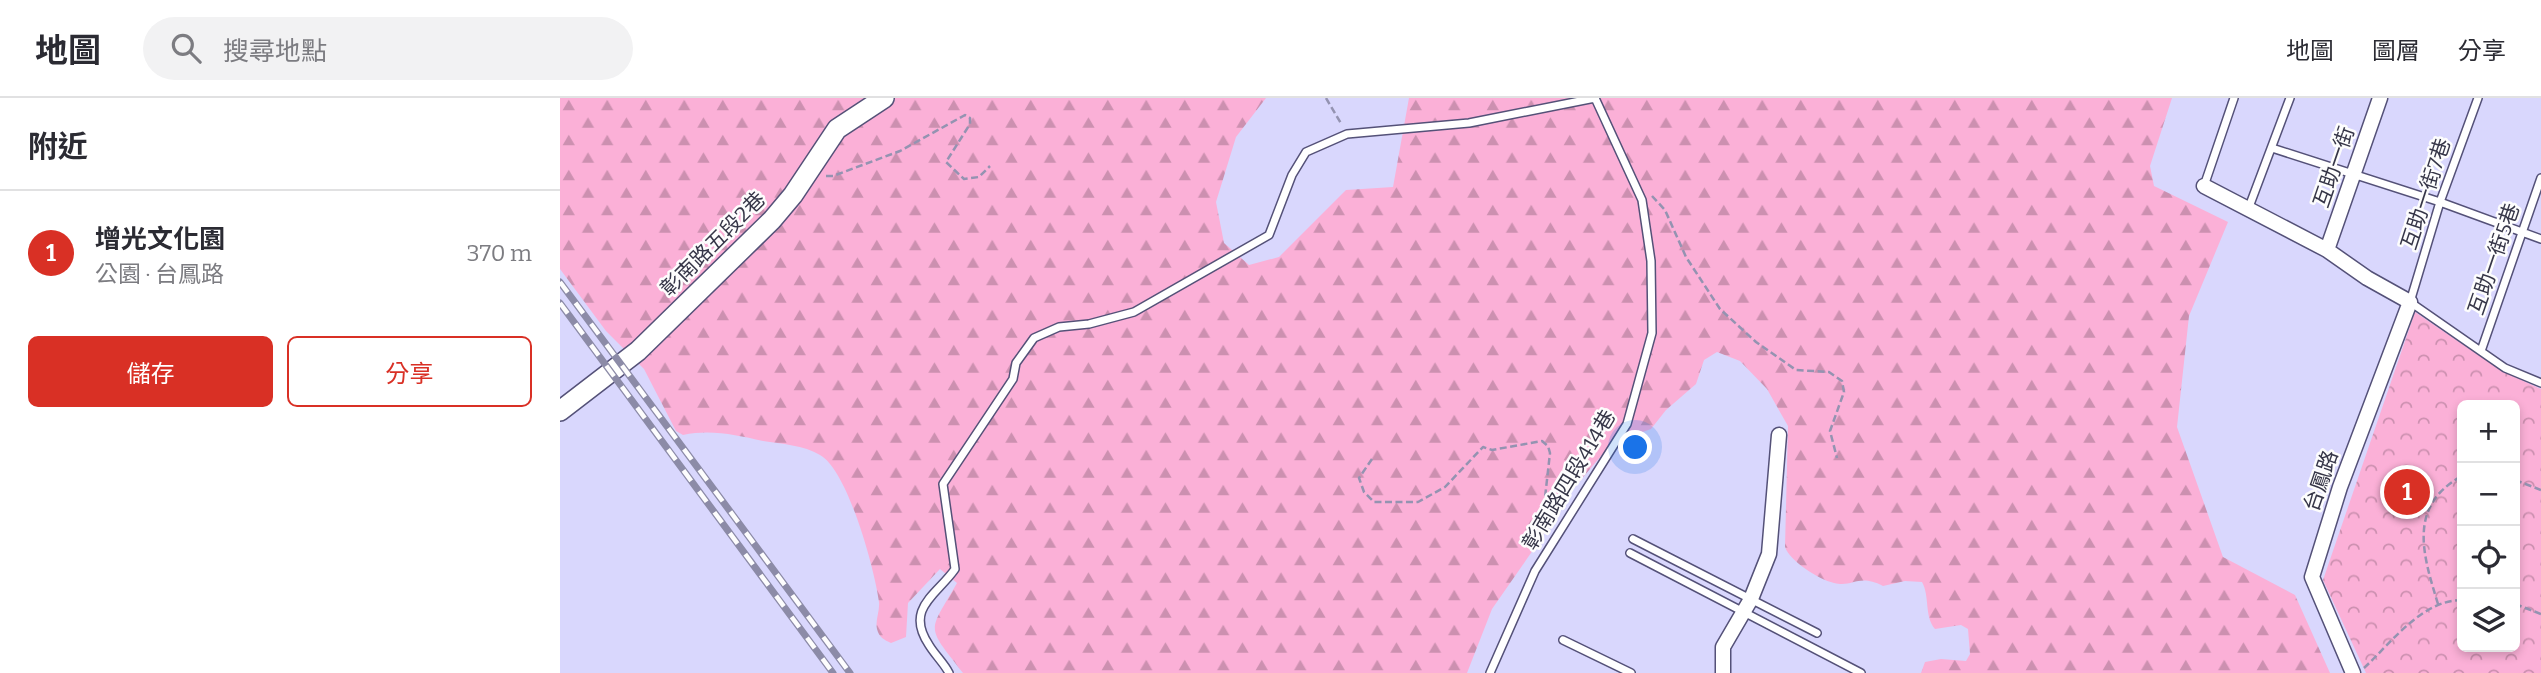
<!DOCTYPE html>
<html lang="zh-TW">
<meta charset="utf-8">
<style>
:root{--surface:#fff;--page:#f2f2f3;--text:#2b2b33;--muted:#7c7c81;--line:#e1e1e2;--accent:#d93025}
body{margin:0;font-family:Bitter,"Noto Sans TC",serif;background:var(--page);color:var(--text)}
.controls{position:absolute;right:21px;bottom:21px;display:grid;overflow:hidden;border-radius:10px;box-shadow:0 4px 10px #0003}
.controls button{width:63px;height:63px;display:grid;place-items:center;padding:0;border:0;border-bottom:2px solid var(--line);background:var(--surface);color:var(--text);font:35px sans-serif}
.you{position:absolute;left:1076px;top:350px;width:24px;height:24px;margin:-18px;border:5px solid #fff;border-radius:50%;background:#1a73e8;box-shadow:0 0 0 10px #1a73e833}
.badge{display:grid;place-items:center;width:46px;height:46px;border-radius:50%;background:var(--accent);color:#fff;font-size:23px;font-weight:700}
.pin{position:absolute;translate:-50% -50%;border:4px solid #fff;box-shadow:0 2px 7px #0006}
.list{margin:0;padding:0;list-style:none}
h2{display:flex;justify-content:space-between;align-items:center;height:91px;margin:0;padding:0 28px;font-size:30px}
h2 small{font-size:23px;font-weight:400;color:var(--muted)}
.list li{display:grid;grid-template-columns:46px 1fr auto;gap:21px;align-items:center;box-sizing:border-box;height:126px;padding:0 28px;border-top:2px solid var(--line)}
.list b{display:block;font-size:26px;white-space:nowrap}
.list p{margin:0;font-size:23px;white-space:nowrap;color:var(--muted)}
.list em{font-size:23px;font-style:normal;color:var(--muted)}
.actions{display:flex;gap:14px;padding:21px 28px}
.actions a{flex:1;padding:16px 0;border:2px solid var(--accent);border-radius:10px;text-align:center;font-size:24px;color:var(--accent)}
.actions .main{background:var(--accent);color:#fff}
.icon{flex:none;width:38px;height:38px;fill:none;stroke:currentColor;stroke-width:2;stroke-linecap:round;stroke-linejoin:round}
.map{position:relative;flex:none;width:1981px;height:575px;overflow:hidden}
header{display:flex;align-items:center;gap:42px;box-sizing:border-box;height:98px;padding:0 35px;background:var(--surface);border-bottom:2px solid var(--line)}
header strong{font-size:33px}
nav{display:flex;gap:38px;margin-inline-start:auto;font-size:24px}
.search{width:490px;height:63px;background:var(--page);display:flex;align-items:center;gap:18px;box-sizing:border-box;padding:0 24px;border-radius:38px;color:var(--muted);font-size:26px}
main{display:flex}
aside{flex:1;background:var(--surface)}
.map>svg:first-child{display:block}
.forest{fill:url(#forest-firs)}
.park{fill:url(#park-crowns);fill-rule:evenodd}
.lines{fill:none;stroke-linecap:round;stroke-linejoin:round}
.lane-casing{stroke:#545178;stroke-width:10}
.street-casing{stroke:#545178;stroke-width:17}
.secondary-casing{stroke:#545178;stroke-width:22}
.path{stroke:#9493b1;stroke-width:2.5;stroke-dasharray:7 3.5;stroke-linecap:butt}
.lane{stroke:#fff;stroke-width:7}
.street{stroke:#fff;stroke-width:14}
.secondary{stroke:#fff;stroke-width:19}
.rail-casing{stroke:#8c8ba7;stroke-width:7}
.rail{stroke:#fdfdfd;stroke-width:4.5;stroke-dasharray:13;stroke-linecap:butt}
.labels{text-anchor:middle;stroke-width:5;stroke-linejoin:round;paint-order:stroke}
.street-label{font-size:21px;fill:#363648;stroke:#fdfdfd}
</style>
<header>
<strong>地圖</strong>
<div class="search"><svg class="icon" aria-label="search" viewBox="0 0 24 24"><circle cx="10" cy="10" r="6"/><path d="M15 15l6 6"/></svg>搜尋地點</div>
<nav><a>地圖</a><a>圖層</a><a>分享</a></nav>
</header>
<main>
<aside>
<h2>附近<small></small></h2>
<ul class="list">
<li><span class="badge">1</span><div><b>增光文化園</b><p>公園 · 台鳳路</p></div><em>370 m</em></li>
</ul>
<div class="actions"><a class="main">儲存</a><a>分享</a></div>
</aside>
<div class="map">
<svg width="1981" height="575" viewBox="0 0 1981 575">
<defs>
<pattern id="forest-firs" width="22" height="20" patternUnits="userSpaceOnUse" patternTransform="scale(1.75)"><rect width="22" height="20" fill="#fbb0d7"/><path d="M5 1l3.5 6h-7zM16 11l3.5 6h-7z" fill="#cc90b0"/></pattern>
<pattern id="park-crowns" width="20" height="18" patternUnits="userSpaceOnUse" patternTransform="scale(1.75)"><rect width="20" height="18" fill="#fbb0d7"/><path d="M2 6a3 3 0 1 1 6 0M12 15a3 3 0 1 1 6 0" fill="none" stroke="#cc90b0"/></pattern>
</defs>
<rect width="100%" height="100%" fill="#d9d7fd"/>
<!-- forest -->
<path class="forest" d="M 0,0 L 706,0 L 676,39 L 656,104 L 664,145 L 689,167 L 719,159 L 786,92 L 833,89 L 849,0 L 1612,0 L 1590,68 L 1594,88 L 1668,124 L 1629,218 L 1617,329 L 1663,459 L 1735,497 L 1770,575 L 1361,575 L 1365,564 L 1381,561 L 1406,563 L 1410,556 L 1408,531 L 1401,527 L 1375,531 C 1364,518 1370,498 1362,484 L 1345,483 L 1323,488 C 1298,475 1293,490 1274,485 C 1258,481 1230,463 1225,449 L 1228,328 L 1207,291 L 1180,263 L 1157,254 L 1144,262 L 1136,286 L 1106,312 L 1091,331 L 1052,345 L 997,410 L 980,442 L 932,511 L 907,575 L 403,575 C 365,526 368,536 397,485 L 380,471 L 348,505 L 346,539 L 331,545 C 324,542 319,539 317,531 C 315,522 320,513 319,504 C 315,473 288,372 260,357 C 244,347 221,346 203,343 C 176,337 151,331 123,337 L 116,333 L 84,271 L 46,233 L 0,171 Z"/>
<!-- park -->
<path class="park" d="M 1855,214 L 1942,273 L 1981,291 L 1981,575 L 1806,575 L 1763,482 ZM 1902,307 L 1955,307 L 1955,549 L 1902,549 Z"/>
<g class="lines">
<!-- lane casing -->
<g class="lane-casing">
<path id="lane" d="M 1918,0 L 1880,104 L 1850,204 L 1945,270 L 1981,285
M 1712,50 L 1880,104 L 1981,141
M 1644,88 L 1674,0
M 1689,109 L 1730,0
M 1921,253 L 1981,80
M 1073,441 L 1257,535
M 1070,455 L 1301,575
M 1003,542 L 1071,575
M 389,575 C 384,565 375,557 369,547 C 344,510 378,496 395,471 L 383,386 L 453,281 L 456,265 L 474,240 L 499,229 L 529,226 L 574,214 L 709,137 L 732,77 L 746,54 L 787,36 L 909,25 L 1035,0
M 930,575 L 975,473 L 1067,326 L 1092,235 L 1091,163 L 1082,102 L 1035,0"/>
</g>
<!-- street casing -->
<g class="street-casing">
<path id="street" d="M 1644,88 L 1767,152 L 1807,180 L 1850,204 L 1780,389 L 1752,479 L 1793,575
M 1767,152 L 1820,0
M 1163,575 L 1163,549 L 1191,501 L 1209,456 L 1219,337"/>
</g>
<!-- secondary casing -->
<g class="secondary-casing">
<path id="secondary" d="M 0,313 L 78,253 L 212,122 L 233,97 L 277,31 L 324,0"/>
</g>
<!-- path -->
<path class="path" d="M 766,0 L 782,27
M 266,78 L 273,78 L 340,53 L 405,17 L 410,20 L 410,26 L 386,64 L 404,81 L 419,79 L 430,68
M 1092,98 L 1105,112 L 1126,159 L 1160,211 L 1196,244 L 1236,272 L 1269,274 L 1282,283 L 1284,294 L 1270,333 L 1277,360
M 812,361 L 799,380 L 804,394 L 814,404 L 858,404 L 885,389 L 923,349 L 932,352 L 982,343 L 988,348 L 990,355 L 980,444
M 1955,382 L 1981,392
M 1878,506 C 1863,457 1847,408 1902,378
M 1955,506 L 1981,516
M 1804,570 C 1832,544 1862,502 1902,502"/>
<!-- lane -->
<use href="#lane" class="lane"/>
<!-- street -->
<use href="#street" class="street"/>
<!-- secondary -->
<use href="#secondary" class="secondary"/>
<!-- rail casing -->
<g class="rail-casing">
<path id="rail" d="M 0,184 L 290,575
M 0,205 L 273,575"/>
</g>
<!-- rail -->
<use href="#rail" class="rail"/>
</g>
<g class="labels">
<!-- street labels -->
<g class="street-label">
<text transform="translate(1774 69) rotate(-71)" y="7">互助一街</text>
<text transform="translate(1866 96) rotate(-72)" y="7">互助一街7巷</text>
<text transform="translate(153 146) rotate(-45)" y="7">彰南路五段2巷</text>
<text transform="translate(1934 161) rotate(-71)" y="7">互助一街5巷</text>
<text transform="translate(1009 382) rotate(-59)" y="7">彰南路四段414巷</text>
<text transform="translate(1761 383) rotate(-71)" y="7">台鳳路</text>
</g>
</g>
</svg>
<div class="controls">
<button>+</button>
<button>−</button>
<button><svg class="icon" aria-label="locate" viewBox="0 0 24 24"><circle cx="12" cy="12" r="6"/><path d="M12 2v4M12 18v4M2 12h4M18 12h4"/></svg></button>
<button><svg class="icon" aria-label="layers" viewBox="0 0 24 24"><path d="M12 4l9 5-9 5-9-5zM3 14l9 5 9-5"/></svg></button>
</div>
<div class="you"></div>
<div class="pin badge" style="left:1847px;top:394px">1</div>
</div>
</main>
